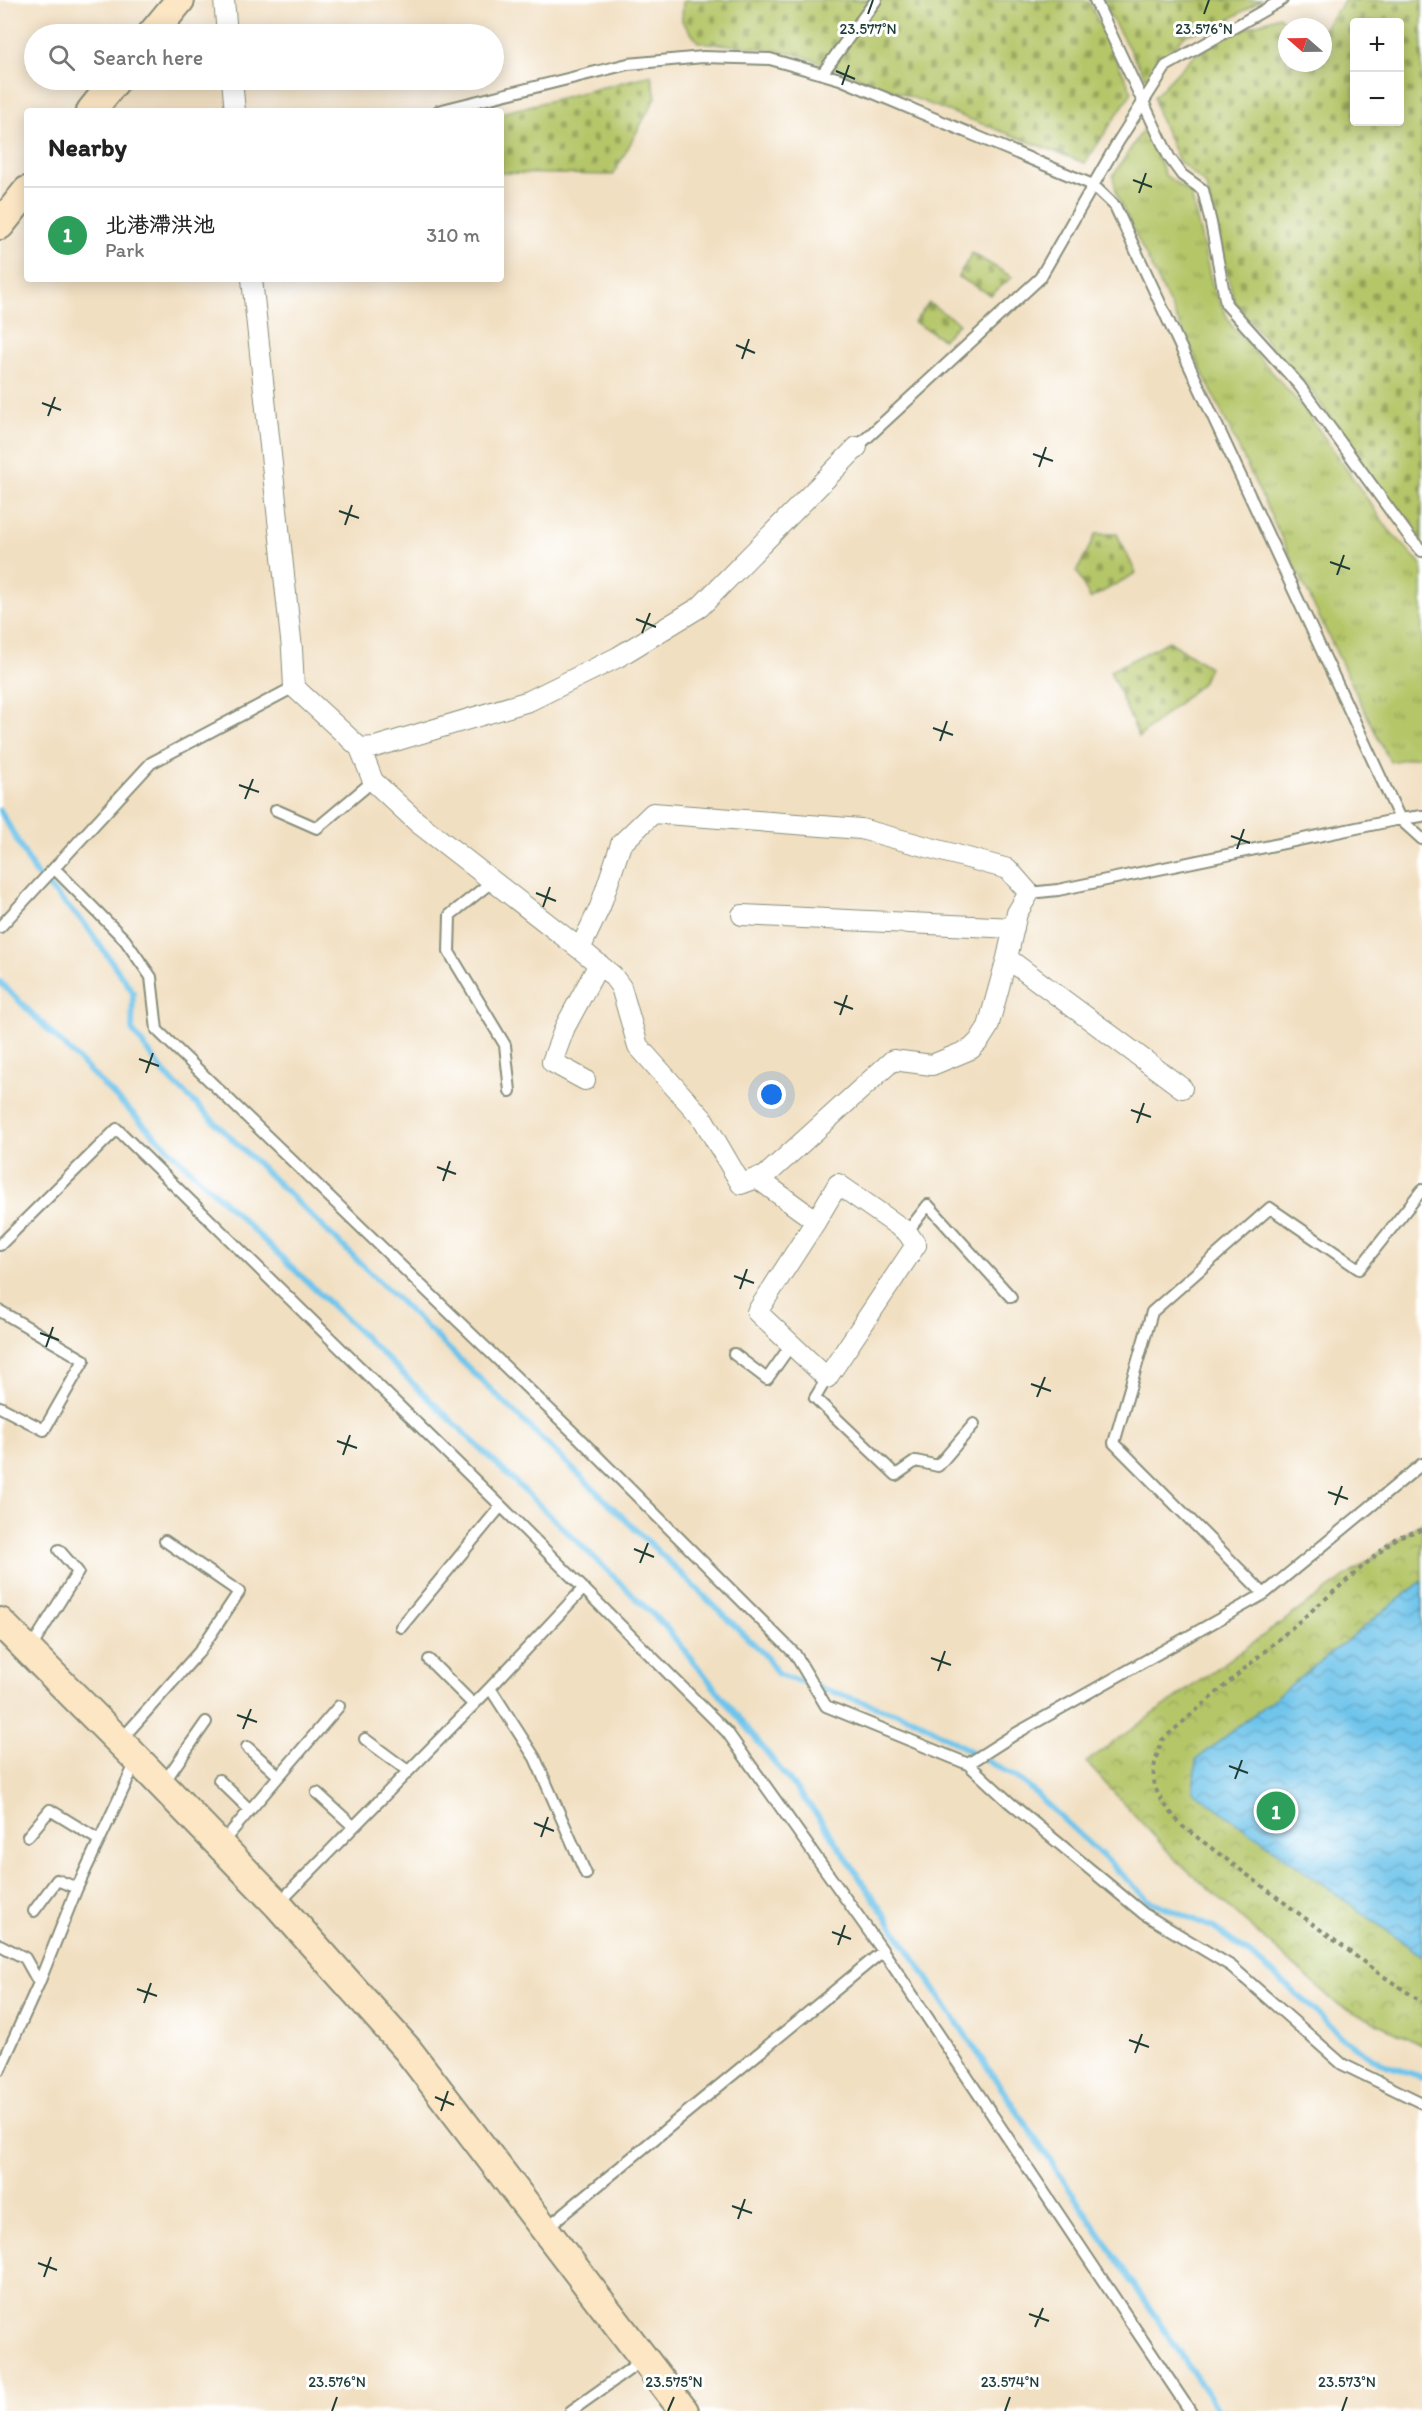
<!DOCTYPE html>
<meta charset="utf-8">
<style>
:root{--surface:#fff;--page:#f2f2f2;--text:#222;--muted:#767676;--line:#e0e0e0;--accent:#1a73e8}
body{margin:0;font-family:Itim,"LXGW WenKai TC",sans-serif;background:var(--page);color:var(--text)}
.controls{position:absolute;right:18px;top:18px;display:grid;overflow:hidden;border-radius:6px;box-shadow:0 3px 15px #0003}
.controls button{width:54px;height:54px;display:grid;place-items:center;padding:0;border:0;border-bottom:2px solid var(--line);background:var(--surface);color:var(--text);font:30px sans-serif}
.compass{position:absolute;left:1278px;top:18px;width:54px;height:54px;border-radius:50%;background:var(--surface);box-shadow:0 3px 15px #0003;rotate:290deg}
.you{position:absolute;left:772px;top:1095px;width:21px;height:21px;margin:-15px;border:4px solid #fff;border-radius:50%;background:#1a73e8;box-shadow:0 0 0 9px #1a73e833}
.badge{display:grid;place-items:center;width:39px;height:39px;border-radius:50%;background:var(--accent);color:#fff;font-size:20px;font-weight:700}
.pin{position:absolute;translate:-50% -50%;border:3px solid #fff;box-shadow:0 2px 6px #0006}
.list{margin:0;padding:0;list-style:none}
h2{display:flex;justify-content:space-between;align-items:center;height:78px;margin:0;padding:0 24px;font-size:26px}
h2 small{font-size:20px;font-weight:400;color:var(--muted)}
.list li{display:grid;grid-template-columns:39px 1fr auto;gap:18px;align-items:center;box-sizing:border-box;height:96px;padding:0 24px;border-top:2px solid var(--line)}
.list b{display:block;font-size:22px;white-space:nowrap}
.list p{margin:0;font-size:20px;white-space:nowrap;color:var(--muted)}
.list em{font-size:20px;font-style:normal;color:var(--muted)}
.icon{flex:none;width:33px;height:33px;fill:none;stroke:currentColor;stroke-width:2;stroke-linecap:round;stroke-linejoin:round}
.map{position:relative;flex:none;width:1422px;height:2411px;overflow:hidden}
.search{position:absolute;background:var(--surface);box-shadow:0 3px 15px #0003;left:24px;top:24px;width:480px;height:66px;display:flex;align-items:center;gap:15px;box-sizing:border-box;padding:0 21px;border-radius:33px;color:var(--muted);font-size:22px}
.panel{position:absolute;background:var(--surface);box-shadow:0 3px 15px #0003;left:24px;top:108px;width:480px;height:174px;border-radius:6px}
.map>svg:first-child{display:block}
.grass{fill:url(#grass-tufts);stroke:#6a824e;stroke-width:1.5}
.cemetery{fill:url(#cemetery-stones);stroke:#6a824e;stroke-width:1.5;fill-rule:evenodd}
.park{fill:url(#park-crowns);stroke:#6a824e;stroke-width:1.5}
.water{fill:url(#water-waves);stroke:#468090;stroke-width:1.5}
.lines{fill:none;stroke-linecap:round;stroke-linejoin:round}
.stream{stroke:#6ec4eb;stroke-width:6}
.lane-casing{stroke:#888e7a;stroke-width:14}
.street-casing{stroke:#888e7a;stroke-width:22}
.secondary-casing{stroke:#888e7a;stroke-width:32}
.path{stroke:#888e7a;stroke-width:4;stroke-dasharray:4.5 4.5;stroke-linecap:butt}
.lane{stroke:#fff;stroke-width:10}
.street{stroke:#fff;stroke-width:20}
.secondary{stroke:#fce6c4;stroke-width:28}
.ticks{fill:none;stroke:#1f3d34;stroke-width:2}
.ticks-label{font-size:15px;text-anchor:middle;fill:#1f3d34;stroke:#fff;stroke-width:6;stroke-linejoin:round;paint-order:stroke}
</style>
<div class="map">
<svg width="1422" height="2411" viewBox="0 0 1422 2411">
<defs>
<pattern id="grass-tufts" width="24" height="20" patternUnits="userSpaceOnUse" patternTransform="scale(1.5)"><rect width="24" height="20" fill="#b5c669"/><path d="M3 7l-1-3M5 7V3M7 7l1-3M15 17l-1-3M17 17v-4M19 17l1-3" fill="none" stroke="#93a257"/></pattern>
<pattern id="cemetery-stones" width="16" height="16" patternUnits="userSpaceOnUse" patternTransform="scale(1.5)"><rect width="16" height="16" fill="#b5c669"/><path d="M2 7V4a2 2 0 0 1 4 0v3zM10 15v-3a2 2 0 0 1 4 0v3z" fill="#93a257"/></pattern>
<pattern id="park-crowns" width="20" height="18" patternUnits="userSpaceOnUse" patternTransform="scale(1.5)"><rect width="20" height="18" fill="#b5c669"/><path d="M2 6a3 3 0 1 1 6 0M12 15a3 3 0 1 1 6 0" fill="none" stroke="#93a257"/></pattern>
<pattern id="water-waves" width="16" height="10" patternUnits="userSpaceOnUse" patternTransform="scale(1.5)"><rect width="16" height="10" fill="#6ec4eb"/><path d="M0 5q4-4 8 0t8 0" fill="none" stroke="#5aa0bf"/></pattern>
</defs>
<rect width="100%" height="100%" fill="#fff"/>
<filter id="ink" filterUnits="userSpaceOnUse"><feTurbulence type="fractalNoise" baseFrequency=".0167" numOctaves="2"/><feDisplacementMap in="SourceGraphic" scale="12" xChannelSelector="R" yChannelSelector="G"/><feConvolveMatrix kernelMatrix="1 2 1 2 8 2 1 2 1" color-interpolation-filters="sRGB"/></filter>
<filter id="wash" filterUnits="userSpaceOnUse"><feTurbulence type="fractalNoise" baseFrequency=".008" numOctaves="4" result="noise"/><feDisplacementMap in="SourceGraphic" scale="24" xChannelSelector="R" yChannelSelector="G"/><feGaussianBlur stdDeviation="1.35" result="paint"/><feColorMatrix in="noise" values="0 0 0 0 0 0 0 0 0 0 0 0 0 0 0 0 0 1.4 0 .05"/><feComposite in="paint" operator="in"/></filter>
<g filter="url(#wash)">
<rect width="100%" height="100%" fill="#f1dfc1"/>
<!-- grass -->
<path class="grass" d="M 1146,125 L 1165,175 L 1191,194 L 1213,289 L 1232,326 L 1305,410 L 1389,530 L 1422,565 L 1422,756 L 1390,762 C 1297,575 1211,385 1118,199 L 1113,176 Z"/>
<!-- cemetery -->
<path class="cemetery" d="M 683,0 L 1088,0 L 1132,92 L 1085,163 L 800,55 L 761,48 L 698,42 L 682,21 Z
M 1101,0 L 1261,0 L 1221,25 L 1185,35 L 1146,78 Z
M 1345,0 L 1422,0 L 1422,543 L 1389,503 L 1308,386 L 1270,346 L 1234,301 L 1206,185 L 1179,161 L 1158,114 L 1154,97 L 1193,56 L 1233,33 L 1279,16 L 1291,27 L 1287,27 L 1287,63 L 1323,63 L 1323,29 ZM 1354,22 L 1400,22 L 1400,122 L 1354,122 Z
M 651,75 L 656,97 L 613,175 L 501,173 L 501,113 Z
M 972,253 L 1012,277 L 991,295 L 958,277 Z
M 929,303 L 959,323 L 943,339 L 914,322 Z
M 1096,534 L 1117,534 L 1136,573 L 1090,599 L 1077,571 Z
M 1169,641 L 1209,667 L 1202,683 L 1139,737 L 1110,671 Z"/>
<!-- park -->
<path class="park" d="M 1422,1522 L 1422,2045 L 1337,2004 L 1175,1859 L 1086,1762 Z"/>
<!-- water -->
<path class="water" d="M 1422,1581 L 1422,1956 L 1193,1791 L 1196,1760 Z"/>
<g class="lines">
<!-- stream -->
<path class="stream" d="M 0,810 L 36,874 L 85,924 L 133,992 L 132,1030 L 165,1074 L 765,1655 L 778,1674 L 915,1719 L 1022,1781 L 1105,1858 L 1148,1900 L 1214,1928 L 1256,1959 L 1307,2003 L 1345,2040 L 1380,2063 L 1422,2077
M 0,982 L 142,1123 L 664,1625 L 818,1816 L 1219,2411"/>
</g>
</g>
<g filter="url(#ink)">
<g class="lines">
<!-- lane casing -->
<g class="lane-casing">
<path id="lane" d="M 1095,0 L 1169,157 L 1182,175 L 1203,190 L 1211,223 L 1226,304 L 1299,385 L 1411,539 L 1422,551
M 822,74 L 876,0
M 438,111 L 628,64 L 703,57 L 770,59 L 840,79 L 1093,185 L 1115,206 L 1400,819 L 1422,839
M 857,447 L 1040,278 L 1118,142 L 1166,66 L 1282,0
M 276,810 L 317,828 L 373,781
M 54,868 L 125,940 L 151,977 L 157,1030 L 578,1437 L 795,1654 L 826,1706 L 968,1764 L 1009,1802 L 1144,1914 L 1231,1966 L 1342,2064 L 1422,2103
M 494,880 L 450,915 L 449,952 L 505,1045 L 510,1091
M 1029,893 L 1058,890 L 1400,819 L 1422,816
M 0,927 L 151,763 L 294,687
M 907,1232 L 928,1205 L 1011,1297
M 0,1245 L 117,1129 L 501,1506 L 727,1732 L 883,1951 L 1190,2411
M 0,1311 L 84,1360 L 44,1430 L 0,1407
M 734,1354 L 767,1379 L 791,1345
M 827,1378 L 815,1398 L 896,1475 L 916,1461 L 938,1466 L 974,1424
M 1264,1594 L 1114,1443 L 1152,1312 L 1270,1208 L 1359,1269 L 1422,1190
M 401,1627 L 501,1506
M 29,1651 L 78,1572 L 59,1550
M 429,1660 L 473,1704
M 490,1688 L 535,1758 L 586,1874
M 365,1739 L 408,1771
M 120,1741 L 199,1652 L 239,1592 L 165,1541
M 247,1747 L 279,1776
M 968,1764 L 1015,1734 L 1264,1594 L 1422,1464
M 219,1780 L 250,1810
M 162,1785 L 206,1722
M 317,1793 L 353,1826
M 28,1836 L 50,1810 L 99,1840
M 220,1845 L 339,1706
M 278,1904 L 490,1688 L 583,1589
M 34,1911 L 57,1880 L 77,1888
M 0,1945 L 25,1958 L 39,1983
M 0,2069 L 39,1983 L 77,1888 L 136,1762
M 545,2229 L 883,1951
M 571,2411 L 644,2359"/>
</g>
<!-- street casing -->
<g class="street-casing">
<path id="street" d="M 224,0 L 227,34
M 232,80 L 235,111
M 252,279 L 292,649 L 294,687 L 360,748 L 373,781 L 417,822 L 580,949 L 600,907 L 621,844 L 653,813 L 861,829 L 1008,869 L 1029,893 L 1017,913 L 1007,958 L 988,1027 L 979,1041 L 971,1049 L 932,1065 L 893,1060 L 763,1178 L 757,1178 L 741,1184 L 703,1119 L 638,1046 L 621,987 L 612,975 L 580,949
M 360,748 L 375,747 L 529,701 L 618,657 L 700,607 L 857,447
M 742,915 L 1014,928
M 1007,958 L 1182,1088
M 585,1080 L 552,1062 L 565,1027 L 599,964
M 757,1178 L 816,1221 L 757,1312 L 827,1378 L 916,1245 L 907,1232 L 838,1184 L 816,1221"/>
</g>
<!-- secondary casing -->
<g class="secondary-casing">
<path id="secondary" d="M 152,34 L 180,0
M 91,111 L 116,80
M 0,225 L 27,191
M 0,1622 L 137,1759 L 278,1905 L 407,2049 L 684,2411"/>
</g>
<!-- path -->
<path class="path" d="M 1422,1530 L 1397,1537 L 1162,1740 C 1146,1784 1153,1791 1182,1826 L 1377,1972 L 1422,2002"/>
<!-- lane -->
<use href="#lane" class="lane"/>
<!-- street -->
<use href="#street" class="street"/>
<!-- secondary -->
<use href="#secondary" class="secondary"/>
</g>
</g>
<!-- ticks -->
<path class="ticks" d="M 868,14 L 873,0M 1204,14 L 1209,0M 836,71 L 855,79M 842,85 L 849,65M 1133,180 L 1152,187M 1139,193 L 1146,173M 736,345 L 755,353M 742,359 L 749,339M 42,403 L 61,410M 48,416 L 55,397M 1033,454 L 1053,461M 1039,467 L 1046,447M 339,511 L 359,518M 345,525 L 352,505M 1330,562 L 1350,569M 1337,575 L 1344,555M 636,619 L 656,627M 642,633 L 650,613M 933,728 L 953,735M 940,741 L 947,721M 239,785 L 259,792M 245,799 L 253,779M 1231,836 L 1250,843M 1237,849 L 1244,829M 536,893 L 556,901M 543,907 L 550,887M 834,1002 L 853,1009M 840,1015 L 847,995M 139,1059 L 159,1066M 146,1073 L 153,1053M 1131,1110 L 1151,1117M 1137,1123 L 1144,1103M 437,1167 L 456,1174M 443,1181 L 450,1161M 734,1276 L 754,1283M 740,1289 L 747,1269M 40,1333 L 59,1340M 46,1347 L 53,1327M 1031,1384 L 1051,1391M 1037,1397 L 1045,1377M 337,1441 L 357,1448M 343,1455 L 350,1435M 1328,1492 L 1348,1499M 1335,1505 L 1342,1486M 634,1549 L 654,1557M 640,1563 L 648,1543M 931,1658 L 951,1665M 938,1671 L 945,1651M 237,1715 L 257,1722M 243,1729 L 251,1709M 1229,1766 L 1248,1773M 1235,1779 L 1242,1760M 534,1823 L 554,1831M 541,1837 L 548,1817M 832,1932 L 851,1939M 838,1945 L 845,1925M 137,1989 L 157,1996M 144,2003 L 151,1983M 1129,2040 L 1149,2047M 1135,2053 L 1142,2034M 435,2097 L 454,2105M 441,2111 L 448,2091M 732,2206 L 752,2213M 738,2219 L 745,2199M 38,2263 L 57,2270M 44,2277 L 51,2257M 1029,2314 L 1049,2321M 1035,2327 L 1043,2308M 332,2411 L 337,2397M 668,2411 L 674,2397M 1005,2411 L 1010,2397M 1342,2411 L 1347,2397"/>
<g class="ticks-label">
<text x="868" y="34">23.577°N</text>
<text x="1204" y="34">23.576°N</text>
<text x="337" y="2387">23.576°N</text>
<text x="674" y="2387">23.575°N</text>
<text x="1010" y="2387">23.574°N</text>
<text x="1347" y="2387">23.573°N</text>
</g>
</svg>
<div class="controls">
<button>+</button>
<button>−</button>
</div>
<svg class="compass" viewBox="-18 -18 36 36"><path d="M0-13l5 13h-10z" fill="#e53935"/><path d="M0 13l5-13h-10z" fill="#767676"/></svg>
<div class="you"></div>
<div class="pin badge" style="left:1276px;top:1811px;background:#2e9e5b">1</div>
<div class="search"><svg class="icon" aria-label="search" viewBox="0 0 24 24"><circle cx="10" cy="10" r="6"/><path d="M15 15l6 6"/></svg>Search here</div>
<section class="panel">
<h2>Nearby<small></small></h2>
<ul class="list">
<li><span class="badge" style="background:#2e9e5b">1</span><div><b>北港滯洪池</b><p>Park</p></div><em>310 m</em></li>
</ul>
</section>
</div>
